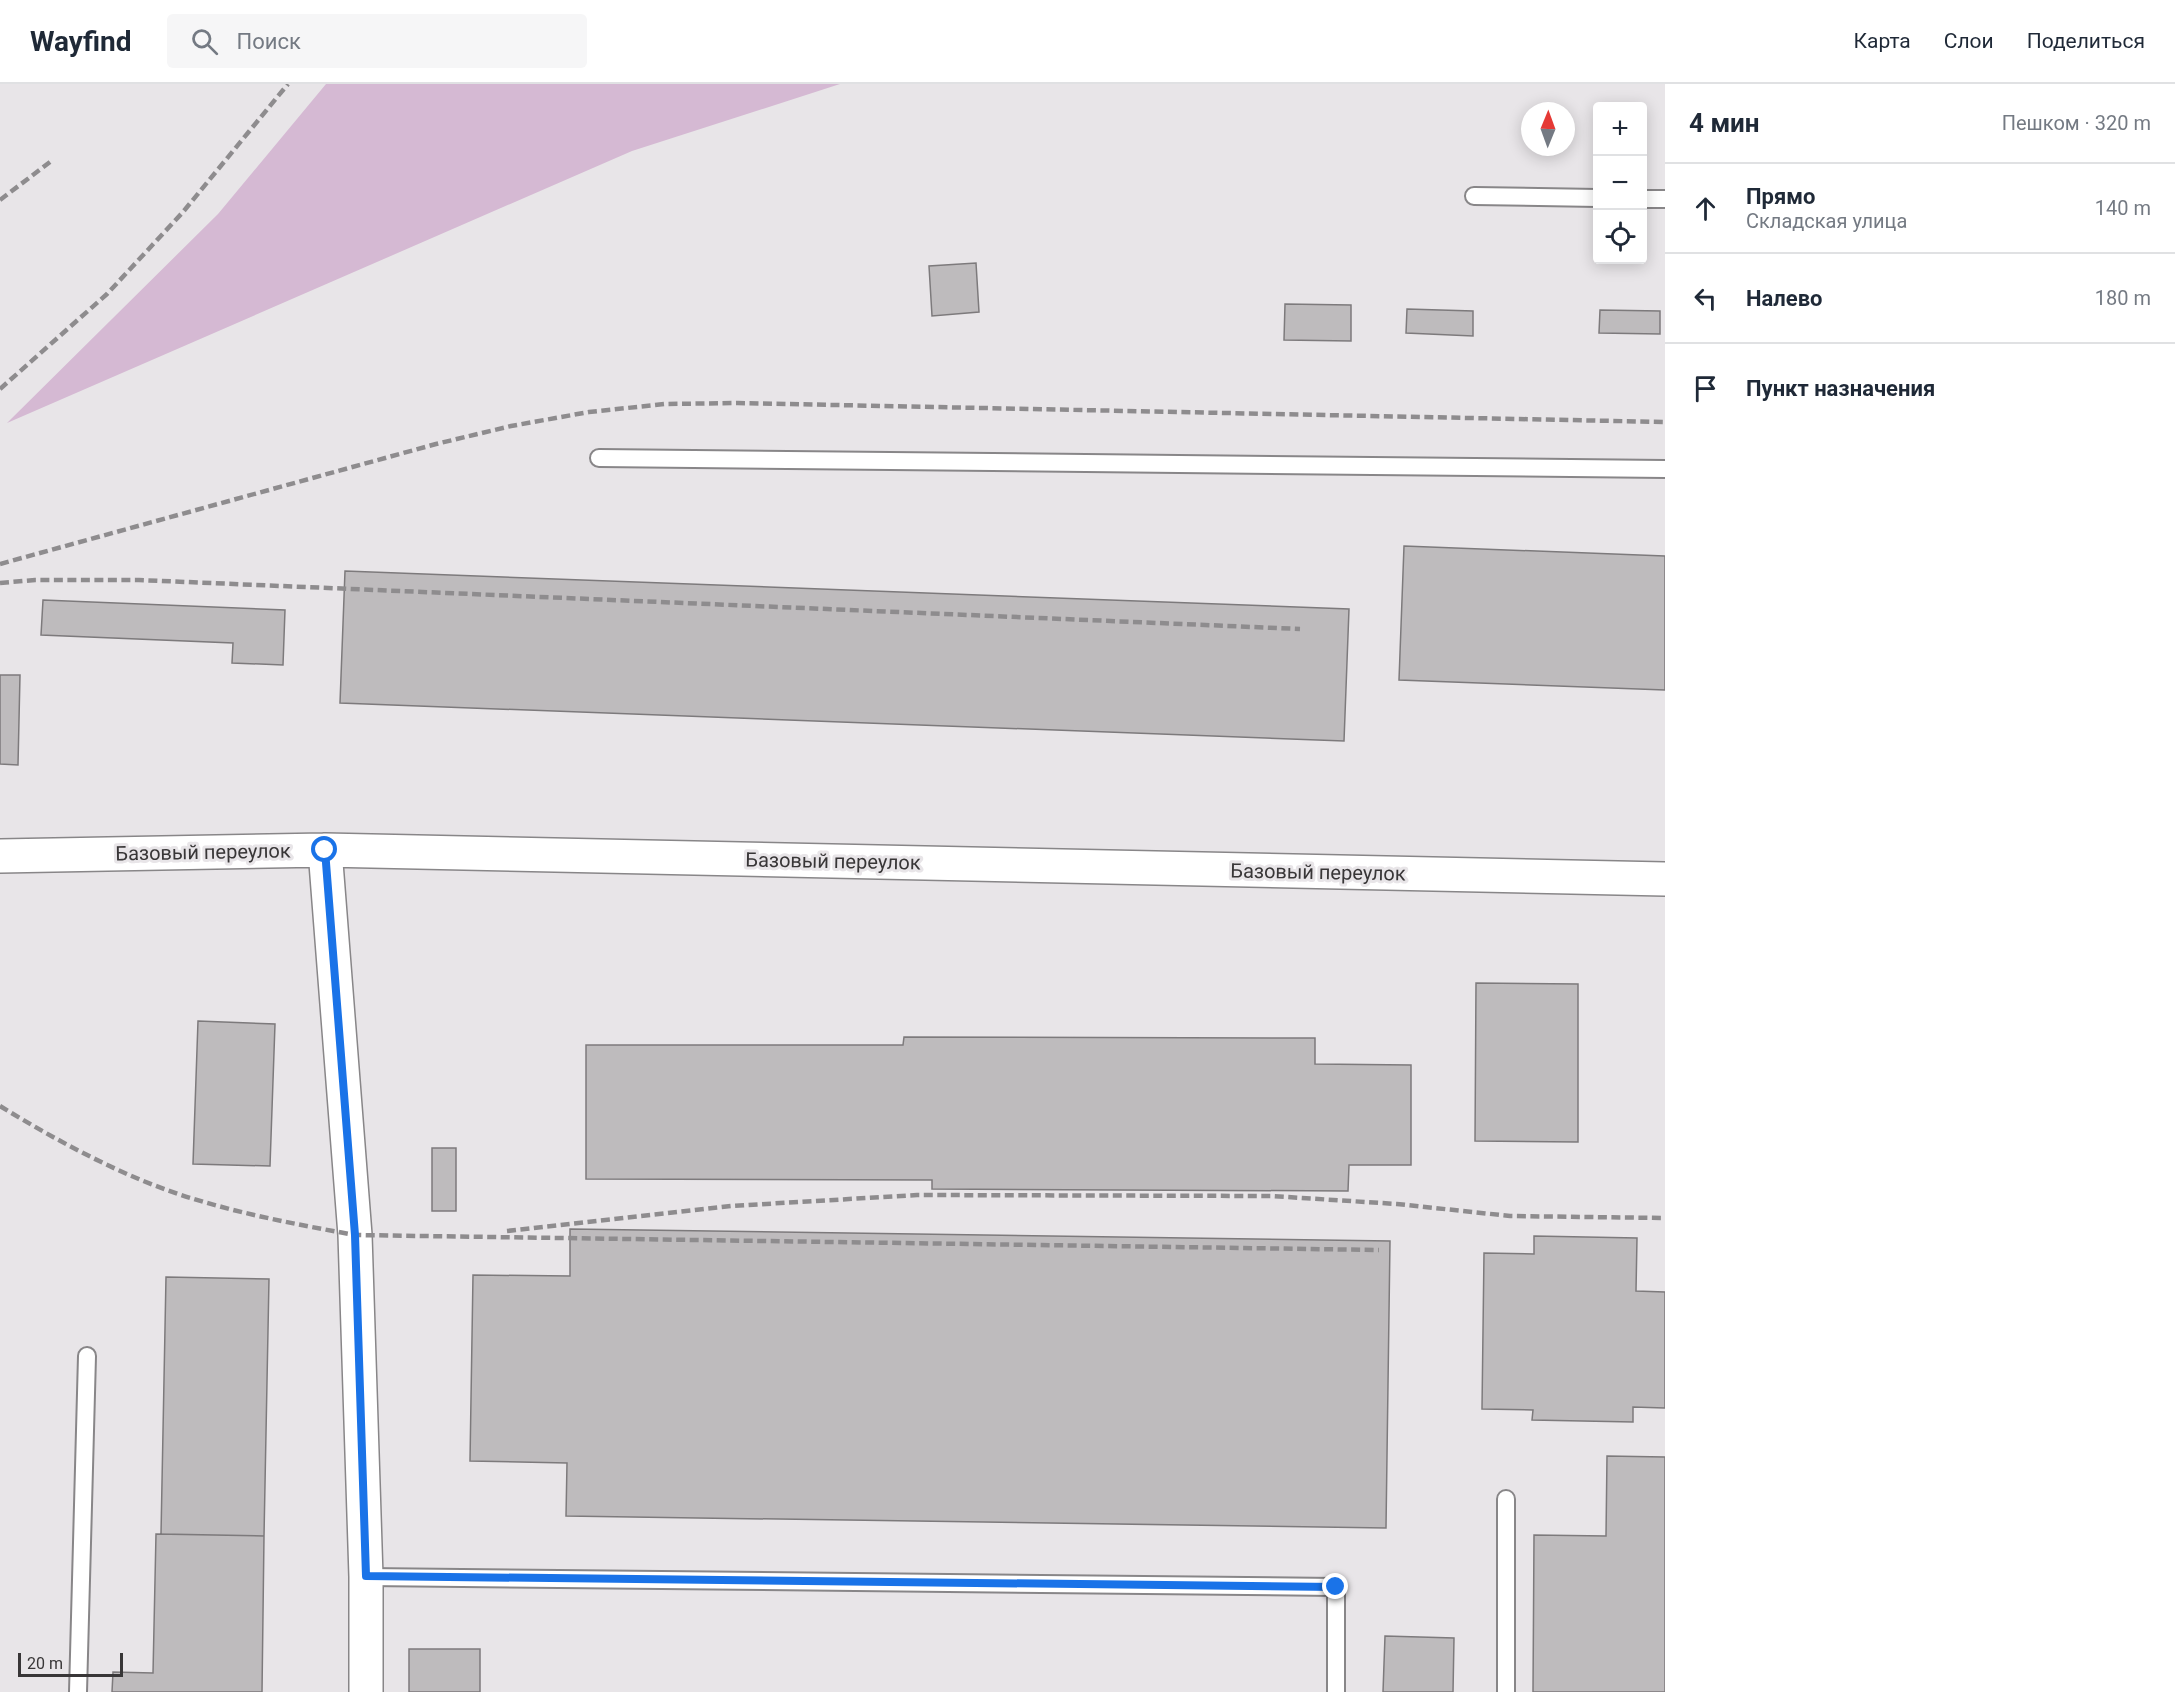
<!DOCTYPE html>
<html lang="ru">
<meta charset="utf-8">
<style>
:root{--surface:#fff;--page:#f6f6f7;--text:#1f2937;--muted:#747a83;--line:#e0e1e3}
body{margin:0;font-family:Roboto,sans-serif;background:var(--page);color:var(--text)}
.controls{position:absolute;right:18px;top:18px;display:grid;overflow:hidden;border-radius:6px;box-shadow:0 3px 15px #0003}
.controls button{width:54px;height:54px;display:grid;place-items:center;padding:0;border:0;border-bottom:2px solid var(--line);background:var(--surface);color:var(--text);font:30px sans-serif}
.compass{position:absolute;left:1521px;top:18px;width:54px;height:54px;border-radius:50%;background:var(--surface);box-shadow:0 3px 15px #0003;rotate:1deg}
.scale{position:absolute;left:18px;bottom:15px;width:105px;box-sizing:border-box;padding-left:6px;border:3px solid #383637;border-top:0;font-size:16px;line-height:21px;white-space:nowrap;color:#383637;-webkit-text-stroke:4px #e8e5e8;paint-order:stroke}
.stop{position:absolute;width:18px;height:18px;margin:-14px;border:4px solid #1a73e8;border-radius:50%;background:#fff}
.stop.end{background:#1a73e8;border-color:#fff;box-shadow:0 2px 6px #0008}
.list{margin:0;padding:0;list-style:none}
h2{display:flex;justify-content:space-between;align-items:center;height:78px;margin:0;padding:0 24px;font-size:26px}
h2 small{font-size:20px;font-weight:400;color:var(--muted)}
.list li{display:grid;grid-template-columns:39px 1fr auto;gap:18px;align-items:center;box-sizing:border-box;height:90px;padding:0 24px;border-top:2px solid var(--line)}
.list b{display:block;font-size:22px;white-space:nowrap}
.list p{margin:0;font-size:20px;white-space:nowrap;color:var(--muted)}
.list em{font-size:20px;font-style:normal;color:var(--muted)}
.icon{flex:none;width:33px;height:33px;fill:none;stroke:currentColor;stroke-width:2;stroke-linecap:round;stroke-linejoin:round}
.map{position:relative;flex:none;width:1665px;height:1608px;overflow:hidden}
header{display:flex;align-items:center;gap:36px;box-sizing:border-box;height:84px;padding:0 30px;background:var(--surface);border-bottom:2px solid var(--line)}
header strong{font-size:28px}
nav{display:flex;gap:33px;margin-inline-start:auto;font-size:21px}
.search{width:420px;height:54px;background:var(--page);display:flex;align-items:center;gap:15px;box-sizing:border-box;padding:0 21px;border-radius:6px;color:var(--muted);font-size:22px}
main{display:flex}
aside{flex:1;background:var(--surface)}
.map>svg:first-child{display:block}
.green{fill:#d5b9d3}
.building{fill:#bebbbd;stroke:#7d7a7c;stroke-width:1.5}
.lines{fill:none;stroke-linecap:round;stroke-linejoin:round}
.lane-casing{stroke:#888688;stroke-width:20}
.street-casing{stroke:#888688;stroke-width:36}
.lane{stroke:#fff;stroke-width:16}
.street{stroke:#fff;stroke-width:33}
.rail{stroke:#8e8c8e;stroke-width:4.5;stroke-dasharray:9 4.5;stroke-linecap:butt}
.route{stroke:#1a73e8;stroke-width:8}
.labels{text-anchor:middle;stroke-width:6;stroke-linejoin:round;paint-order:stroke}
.street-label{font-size:20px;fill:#383637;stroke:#e8e5e8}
</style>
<header>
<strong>Wayfind</strong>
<div class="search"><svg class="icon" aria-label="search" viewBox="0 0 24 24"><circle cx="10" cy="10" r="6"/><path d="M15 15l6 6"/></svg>Поиск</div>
<nav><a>Карта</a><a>Слои</a><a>Поделиться</a></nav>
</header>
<main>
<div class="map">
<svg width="1665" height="1608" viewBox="0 0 1665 1608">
<rect width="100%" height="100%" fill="#e8e5e8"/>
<!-- green -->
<path class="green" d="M 326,0 L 840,0 L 632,67 L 7,339 L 218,130 Z"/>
<!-- building -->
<path class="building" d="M 976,179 L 979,228 L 932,232 L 929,182 Z
M 1285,220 L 1351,221 L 1351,257 L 1284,256 Z
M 1407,225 L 1473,227 L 1473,252 L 1406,249 Z
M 1600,226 L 1660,227 L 1660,250 L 1599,249 Z
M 1404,462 L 1665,472 L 1665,606 L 1399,596 Z
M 345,487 L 1349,525 L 1344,657 L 340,619 Z
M 43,516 L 285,526 L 283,581 L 232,579 L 233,559 L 41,551 Z
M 0,591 L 20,591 L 18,681 L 0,680 Z
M 1476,899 L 1578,900 L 1578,1058 L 1475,1057 Z
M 198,937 L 275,940 L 270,1082 L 193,1080 Z
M 904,953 L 1315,954 L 1315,980 L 1411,981 L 1411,1081 L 1349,1081 L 1348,1107 L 932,1105 L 932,1096 L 586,1095 L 586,961 L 903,961 Z
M 432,1064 L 456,1064 L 456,1127 L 432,1127 Z
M 570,1145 L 1390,1157 L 1386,1444 L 566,1432 L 567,1379 L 470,1377 L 473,1191 L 570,1192 Z
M 1534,1152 L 1637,1154 L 1636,1207 L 1665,1208 L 1665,1324 L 1633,1323 L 1633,1338 L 1532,1336 L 1533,1326 L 1482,1325 L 1484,1169 L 1534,1170 Z
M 166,1193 L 269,1195 L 264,1452 L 161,1450 Z
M 1607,1372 L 1665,1373 L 1665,1608 L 1533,1608 L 1534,1451 L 1606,1452 Z
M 156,1450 L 264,1452 L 262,1608 L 112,1608 L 113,1588 L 153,1589 Z
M 1385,1552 L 1454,1554 L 1453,1608 L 1383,1608 Z
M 409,1565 L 480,1565 L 480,1608 L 409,1608 Z"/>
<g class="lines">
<!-- lane casing -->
<g class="lane-casing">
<path id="lane" d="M 1474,112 L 1598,114
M 1642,115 L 1665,115
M 599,374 L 1665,385
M 366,1493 L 1336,1503 L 1336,1608
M 78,1608 L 87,1272
M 1506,1608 L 1506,1415"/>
</g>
<!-- street casing -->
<g class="street-casing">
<path id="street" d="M 325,766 L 355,1151 L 366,1493 L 366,1608
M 0,772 L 325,766 L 1665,795"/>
</g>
<!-- lane -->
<use href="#lane" class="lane"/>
<!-- street -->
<use href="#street" class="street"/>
<!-- rail -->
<path class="rail" d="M 0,116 L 50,78
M 0,305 L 107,210 L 183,128 L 288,0
M 0,480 L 436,360 L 511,342 L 589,328 L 665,320 L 738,319 L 1665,338
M 0,499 L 35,496 L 139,496 L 1300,545
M 0,1022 C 59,1058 127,1095 194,1115 C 246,1131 300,1141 355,1151 L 1379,1166
M 507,1147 L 731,1122 L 917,1111 L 1271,1112 L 1397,1120 L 1510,1132 L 1665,1134"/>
</g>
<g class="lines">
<!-- route -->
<path class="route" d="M 325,766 L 355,1151 L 366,1492 L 1336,1503"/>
</g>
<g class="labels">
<!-- street labels -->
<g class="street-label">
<text transform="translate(203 768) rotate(-1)" y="7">Базовый переулок</text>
<text transform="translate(833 777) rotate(1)" y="7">Базовый переулок</text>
<text transform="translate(1318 788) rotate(1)" y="7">Базовый переулок</text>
</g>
</g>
</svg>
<div class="controls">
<button>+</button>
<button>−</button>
<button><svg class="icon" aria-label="locate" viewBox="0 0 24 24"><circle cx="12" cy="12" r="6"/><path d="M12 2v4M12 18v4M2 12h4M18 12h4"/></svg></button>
</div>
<svg class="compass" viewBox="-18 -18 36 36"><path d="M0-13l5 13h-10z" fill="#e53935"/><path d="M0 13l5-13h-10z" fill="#747a83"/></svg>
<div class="scale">20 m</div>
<div class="stop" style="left:325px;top:766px"></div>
<div class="stop end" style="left:1336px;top:1503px"></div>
</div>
<aside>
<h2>4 мин<small>Пешком · 320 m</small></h2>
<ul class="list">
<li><svg class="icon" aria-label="ahead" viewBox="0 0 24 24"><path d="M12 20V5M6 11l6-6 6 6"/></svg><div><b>Прямо</b><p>Складская улица</p></div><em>140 m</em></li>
<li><svg class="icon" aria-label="left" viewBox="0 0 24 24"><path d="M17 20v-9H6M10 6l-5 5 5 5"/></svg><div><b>Налево</b></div><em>180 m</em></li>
<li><svg class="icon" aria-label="arrive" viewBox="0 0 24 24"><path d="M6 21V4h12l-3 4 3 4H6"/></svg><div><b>Пункт назначения</b></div></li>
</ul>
</aside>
</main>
